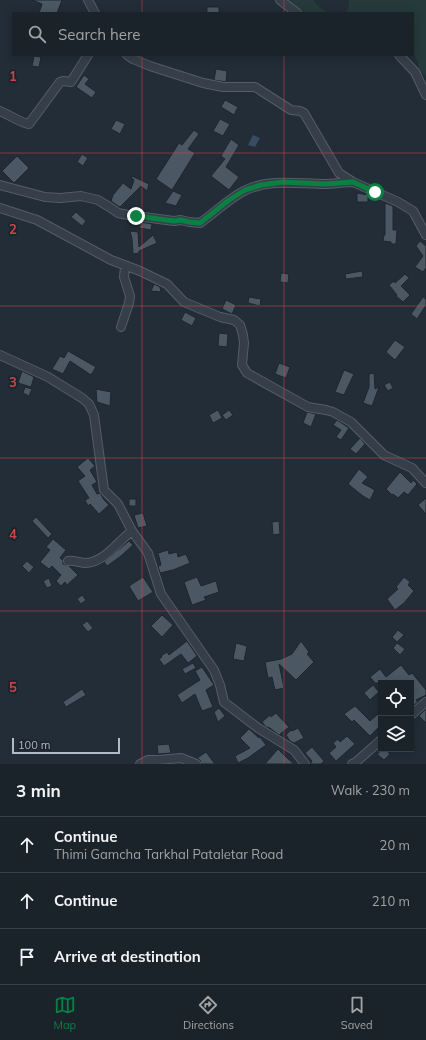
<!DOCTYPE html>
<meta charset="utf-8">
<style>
:root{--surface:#1a222a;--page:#232a32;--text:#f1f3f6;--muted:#9fa4a8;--line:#383f47;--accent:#0b8043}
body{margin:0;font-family:Mulish,sans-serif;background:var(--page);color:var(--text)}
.controls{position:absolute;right:12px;bottom:12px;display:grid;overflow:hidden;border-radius:0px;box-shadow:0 2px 10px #0003}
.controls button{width:36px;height:36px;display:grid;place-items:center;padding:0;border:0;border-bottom:1px solid var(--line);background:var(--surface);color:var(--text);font:20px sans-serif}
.scale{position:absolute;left:12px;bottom:10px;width:108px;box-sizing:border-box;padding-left:4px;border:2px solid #b1bac5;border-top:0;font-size:11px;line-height:14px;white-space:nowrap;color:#b1bac5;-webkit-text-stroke:3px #1b242d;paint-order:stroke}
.stop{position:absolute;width:12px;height:12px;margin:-9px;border:3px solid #0b8043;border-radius:50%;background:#fff}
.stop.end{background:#0b8043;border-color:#fff;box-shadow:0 1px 4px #0008}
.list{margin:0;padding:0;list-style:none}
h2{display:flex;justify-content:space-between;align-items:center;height:52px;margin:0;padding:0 16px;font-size:17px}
h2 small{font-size:13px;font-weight:400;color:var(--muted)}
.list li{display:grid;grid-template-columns:26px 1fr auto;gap:12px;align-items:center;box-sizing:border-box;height:56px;padding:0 16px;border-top:1px solid var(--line)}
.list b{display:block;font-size:15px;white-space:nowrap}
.list p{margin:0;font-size:13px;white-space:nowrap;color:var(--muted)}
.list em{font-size:13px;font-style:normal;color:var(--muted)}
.icon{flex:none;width:22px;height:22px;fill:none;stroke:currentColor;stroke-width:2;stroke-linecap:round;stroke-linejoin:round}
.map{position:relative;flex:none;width:426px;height:764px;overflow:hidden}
.search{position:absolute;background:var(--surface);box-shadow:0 2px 10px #0003;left:12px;right:12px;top:12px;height:44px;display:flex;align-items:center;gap:10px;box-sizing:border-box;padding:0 14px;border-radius:0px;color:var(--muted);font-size:15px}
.sheet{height:220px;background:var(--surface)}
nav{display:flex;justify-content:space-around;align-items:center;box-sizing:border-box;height:56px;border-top:1px solid var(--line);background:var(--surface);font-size:11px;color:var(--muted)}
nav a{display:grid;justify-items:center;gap:2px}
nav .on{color:var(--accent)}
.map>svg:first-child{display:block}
.green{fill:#253a3a}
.water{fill:#394c61}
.building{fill:#4b5864;stroke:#1d262f}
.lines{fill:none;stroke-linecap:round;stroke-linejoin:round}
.minor-casing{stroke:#545d66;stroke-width:10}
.minor{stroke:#363f49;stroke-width:8}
.route{stroke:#0b8043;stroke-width:5}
.grid{fill:none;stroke:#cf4547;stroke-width:1;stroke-opacity:0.55}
.grid-label{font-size:13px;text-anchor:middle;font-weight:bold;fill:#cf4547;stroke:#1b242d;stroke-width:3.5;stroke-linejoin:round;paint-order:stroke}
</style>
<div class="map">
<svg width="426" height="764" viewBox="0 0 426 764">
<rect width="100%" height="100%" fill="#222d38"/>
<!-- green -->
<path class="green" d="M 285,0 L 313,0 L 319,7 L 329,13 L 300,13 Z
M 349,0 L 426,0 L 426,76 L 419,71 L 418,63 L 413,52 L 413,13 L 344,13 L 348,9 Z"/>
<!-- water -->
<path class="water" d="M 253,135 L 260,138 L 255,147 L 248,145 Z"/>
<!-- building -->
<path class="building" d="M 32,0 L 62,0 L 57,13 L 39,13 L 42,4 Z
M 207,7 L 219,7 L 219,13 L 207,13 Z
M 34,56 L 41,57 L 39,67 L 32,66 Z
M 216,69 L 227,71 L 226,82 L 214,80 Z
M 84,75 L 89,79 L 85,84 L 96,92 L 92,98 L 76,87 Z
M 225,100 L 238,107 L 234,115 L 221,107 Z
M 220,119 L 230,124 L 223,136 L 213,131 Z
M 116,120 L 125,124 L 120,134 L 111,129 Z
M 194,130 L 199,134 L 188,149 L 195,153 L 172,190 L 156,179 L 179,143 L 182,145 Z
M 231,139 L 239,145 L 226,167 L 239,177 L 229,190 L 211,176 L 225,159 L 221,156 Z
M 82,154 L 88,158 L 83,166 L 77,162 Z
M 17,156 L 29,168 L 14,183 L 2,171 Z
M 132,176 L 149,184 L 147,191 L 141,186 L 120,207 L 118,206 L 111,201 L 113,195 L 123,183 L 131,189 L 134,180 L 131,177 Z
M 173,191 L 182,195 L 176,206 L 165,203 Z
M 357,193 L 368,195 L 368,202 L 357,202 Z
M 385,203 L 393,206 L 393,230 L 397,230 L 396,244 L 391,244 L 391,242 L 383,241 L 384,235 L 385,235 Z
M 76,212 L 86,221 L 82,226 L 71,217 Z
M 141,222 L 152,224 L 151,230 L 139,228 Z
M 130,231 L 138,232 L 139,247 L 153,235 L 157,243 L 139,251 L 139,253 L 133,254 L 132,239 Z
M 420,241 L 426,246 L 426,268 L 423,272 L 415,267 L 423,256 L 416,246 Z
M 362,271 L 363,277 L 346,279 L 345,274 Z
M 281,273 L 289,274 L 288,283 L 280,282 Z
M 405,274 L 409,278 L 401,286 L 410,295 L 403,302 L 396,296 L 397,295 L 389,285 L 394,281 L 395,283 Z
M 154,284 L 160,287 L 161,292 L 151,291 Z
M 249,297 L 261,299 L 260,306 L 248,303 Z
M 423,297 L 426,299 L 426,305 L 417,319 L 411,314 Z
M 226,300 L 236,305 L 232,314 L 222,309 Z
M 185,312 L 196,318 L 192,326 L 181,320 Z
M 219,333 L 228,334 L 227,347 L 218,346 Z
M 395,340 L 405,347 L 395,360 L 386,352 Z
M 68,351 L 96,367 L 91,375 L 70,361 L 63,374 L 52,369 L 60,356 L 64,358 Z
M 279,363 L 290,367 L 286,378 L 275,374 Z
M 344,370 L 354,374 L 344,395 L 335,392 Z
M 22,371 L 34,377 L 31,387 L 18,383 Z
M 374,373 L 375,389 L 379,387 L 372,406 L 363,403 L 369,387 L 369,374 Z
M 390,382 L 393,388 L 388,391 L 384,385 Z
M 25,387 L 32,389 L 29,396 L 23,393 Z
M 96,389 L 111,392 L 110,406 L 97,402 Z
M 218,410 L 222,418 L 213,423 L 209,415 Z
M 229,410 L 233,415 L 226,420 L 222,415 Z
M 307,412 L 316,414 L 311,427 L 303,423 Z
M 337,420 L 349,428 L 341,440 L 336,437 L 341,430 L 333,425 Z
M 360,438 L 365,444 L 356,454 L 350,449 Z
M 88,458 L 95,466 L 90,470 L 97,482 L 92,485 L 97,494 L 100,493 L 104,500 L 109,505 L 99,514 L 90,504 L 88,506 L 85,500 L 89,498 L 78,481 L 85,476 L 77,467 Z
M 359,469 L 368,477 L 362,483 L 375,490 L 370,500 L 363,496 L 348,484 Z
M 400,472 L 411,483 L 413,480 L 417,484 L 408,495 L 404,492 L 398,498 L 393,494 L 392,495 L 386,489 Z
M 426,498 L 426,514 L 418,505 Z
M 129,499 L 136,499 L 136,506 L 129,506 Z
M 143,513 L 147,526 L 138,528 L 134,515 Z
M 36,517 L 52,534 L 48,538 L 32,521 Z
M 279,521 L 280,534 L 273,535 L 272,522 Z
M 53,539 L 66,550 L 60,558 L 63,560 L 63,564 L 69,566 L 78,575 L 67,585 L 65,582 L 61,586 L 56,581 L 61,575 L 52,566 L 49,569 L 40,562 L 50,550 L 46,547 Z
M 129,541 L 133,545 L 121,556 L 107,566 L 104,562 Z
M 168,550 L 169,554 L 177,552 L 178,557 L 186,554 L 190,563 L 173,570 L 160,573 L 158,566 L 161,565 L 158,553 Z
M 27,561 L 34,567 L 29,573 L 22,566 Z
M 143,577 L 153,592 L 138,601 L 129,586 Z
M 197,577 L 201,586 L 216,581 L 219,592 L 204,597 L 206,600 L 192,605 L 184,582 Z
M 404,577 L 410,582 L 408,585 L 414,591 L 404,603 L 395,610 L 387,599 L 398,589 L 396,587 Z
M 49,578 L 52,586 L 47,588 L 43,581 Z
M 82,595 L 86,600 L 81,604 L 77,599 Z
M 162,615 L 173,625 L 162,637 L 151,626 Z
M 87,621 L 93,628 L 88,632 L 82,625 Z
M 398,630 L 404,635 L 397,642 L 392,637 Z
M 187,641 L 197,656 L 188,663 L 181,654 L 164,666 L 159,659 L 162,657 L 161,656 L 167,652 L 169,655 Z
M 301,641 L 309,652 L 307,654 L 314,662 L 296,680 L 279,664 L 284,688 L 275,690 L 272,677 L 268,678 L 265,662 L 281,659 L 292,654 Z
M 236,643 L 247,646 L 244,661 L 233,659 Z
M 397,643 L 405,649 L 400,655 L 393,648 Z
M 193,663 L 196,668 L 185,674 L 182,669 Z
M 401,665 L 409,675 L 412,673 L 426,690 L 426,695 L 416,700 L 418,702 L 411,707 L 411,683 L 375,683 L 370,677 L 380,669 L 386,677 Z
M 202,667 L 214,685 L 206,690 L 213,707 L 202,711 L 195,694 L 182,703 L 177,695 L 200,680 L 195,671 Z
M 373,685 L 379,692 L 370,700 L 364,693 Z
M 82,689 L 86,695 L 66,707 L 63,702 Z
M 355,706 L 370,721 L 378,714 L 381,717 L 381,732 L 378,728 L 370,736 L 354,720 L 352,722 L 344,714 Z
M 219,708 L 225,716 L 218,722 L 214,712 Z
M 426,709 L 426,723 L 419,716 Z
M 276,713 L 289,727 L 279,735 L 270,728 L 266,727 L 262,722 L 270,715 L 271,717 Z
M 298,728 L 304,738 L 294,743 L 290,741 L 286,735 L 291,730 L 292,731 Z
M 249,729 L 259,738 L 260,737 L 266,745 L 248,758 L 238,763 L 235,756 L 250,748 L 240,738 Z
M 347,736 L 355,744 L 336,761 L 329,753 L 336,747 L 333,743 L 338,739 L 340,742 Z
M 169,744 L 171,753 L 158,754 L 157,745 Z
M 312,747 L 324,761 L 321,764 L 310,764 L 312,761 L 305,753 Z
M 278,749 L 286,757 L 294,764 L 265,764 Z
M 383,749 L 385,749 L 390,754 L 384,760 L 377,754 Z
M 206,752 L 215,764 L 201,764 L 200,760 L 197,758 Z"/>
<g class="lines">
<!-- minor casing -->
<g class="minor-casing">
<path id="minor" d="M 88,0 L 95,13
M 280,0 L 297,13
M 127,55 L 133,59 L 150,66 L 203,83 L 223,87 L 255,87 L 291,110 L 300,111 L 304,113 L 339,173 L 353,182 L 398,202 L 413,211 L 426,235
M 399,55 L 415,72 L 426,95
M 0,111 C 7,114 24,124 29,124 L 60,82 L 63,81 L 71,82 L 88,55
M 0,185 L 45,197 L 60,198 L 81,196 L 98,200 L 111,208 L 118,213 L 128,215 L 174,221 L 181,220 L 189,222 L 200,223 C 215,213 228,199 244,191 C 269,178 299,184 325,184 C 334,184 344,182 353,182
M 0,208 L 37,220 L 111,260 L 140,271 L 167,284 L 184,302 L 220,317 L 234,320 L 240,325 L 243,335 L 244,343 L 242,365 L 247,373 L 308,407 L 326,410 L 333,412 L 351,422 L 384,455 L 412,468 L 426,483
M 121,327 L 129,303 L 130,296 L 124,277 L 125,267
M 0,355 L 48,377 L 82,398 L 89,404 L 94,415 L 104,490 L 118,504 L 132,531 L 148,553 L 161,594 L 214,670 L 220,685 L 224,702 L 258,728 L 294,750 L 305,764
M 68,561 C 74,560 80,563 86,563 C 105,562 118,541 132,531
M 411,715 L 426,702
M 140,764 L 148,760 L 158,760 L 181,758 L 196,764
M 352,764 L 356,762 L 381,740"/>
</g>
<!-- minor -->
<use href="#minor" class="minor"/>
</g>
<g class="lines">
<!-- route -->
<path class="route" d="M 136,216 L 174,221 L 181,220 L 189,222 L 200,223 L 229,200 L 245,190 L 261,185 L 283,182 L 326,184 L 353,182 L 375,192"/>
</g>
<!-- grid -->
<path class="grid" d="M 142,0 L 142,13M 284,0 L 284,13M 142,55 L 142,764M 284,55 L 284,764M 0,153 L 426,153M 0,306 L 426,306M 0,458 L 426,458M 0,611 L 426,611"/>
<g class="grid-label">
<text x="13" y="81">1</text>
<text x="13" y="234">2</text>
<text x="13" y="387">3</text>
<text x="13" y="539">4</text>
<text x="13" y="692">5</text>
</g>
</svg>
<div class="controls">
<button><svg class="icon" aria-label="locate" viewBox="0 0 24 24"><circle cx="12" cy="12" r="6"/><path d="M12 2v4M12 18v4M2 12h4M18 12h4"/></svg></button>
<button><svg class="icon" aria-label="layers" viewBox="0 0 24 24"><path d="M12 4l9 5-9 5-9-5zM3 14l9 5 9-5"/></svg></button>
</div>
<div class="scale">100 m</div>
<div class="stop" style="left:375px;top:192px"></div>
<div class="stop end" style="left:136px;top:216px"></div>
<div class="search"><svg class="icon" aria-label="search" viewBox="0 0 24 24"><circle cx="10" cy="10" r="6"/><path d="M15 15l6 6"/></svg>Search here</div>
</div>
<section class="sheet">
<h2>3 min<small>Walk · 230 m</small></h2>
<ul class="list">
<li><svg class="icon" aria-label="ahead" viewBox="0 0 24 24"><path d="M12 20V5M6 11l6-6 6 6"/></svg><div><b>Continue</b><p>Thimi Gamcha Tarkhal Pataletar Road</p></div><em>20 m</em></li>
<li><svg class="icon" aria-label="ahead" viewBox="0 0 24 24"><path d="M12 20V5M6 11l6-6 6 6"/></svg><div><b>Continue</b></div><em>210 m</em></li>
<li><svg class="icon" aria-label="arrive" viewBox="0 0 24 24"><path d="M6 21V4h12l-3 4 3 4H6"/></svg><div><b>Arrive at destination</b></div></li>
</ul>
</section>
<nav>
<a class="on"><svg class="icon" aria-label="map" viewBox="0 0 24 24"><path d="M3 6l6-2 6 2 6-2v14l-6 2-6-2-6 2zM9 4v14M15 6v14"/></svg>Map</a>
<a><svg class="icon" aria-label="directions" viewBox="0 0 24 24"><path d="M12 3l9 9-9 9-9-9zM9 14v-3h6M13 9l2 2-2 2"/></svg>Directions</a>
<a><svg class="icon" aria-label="saved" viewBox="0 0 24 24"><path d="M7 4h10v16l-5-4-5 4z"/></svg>Saved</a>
</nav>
